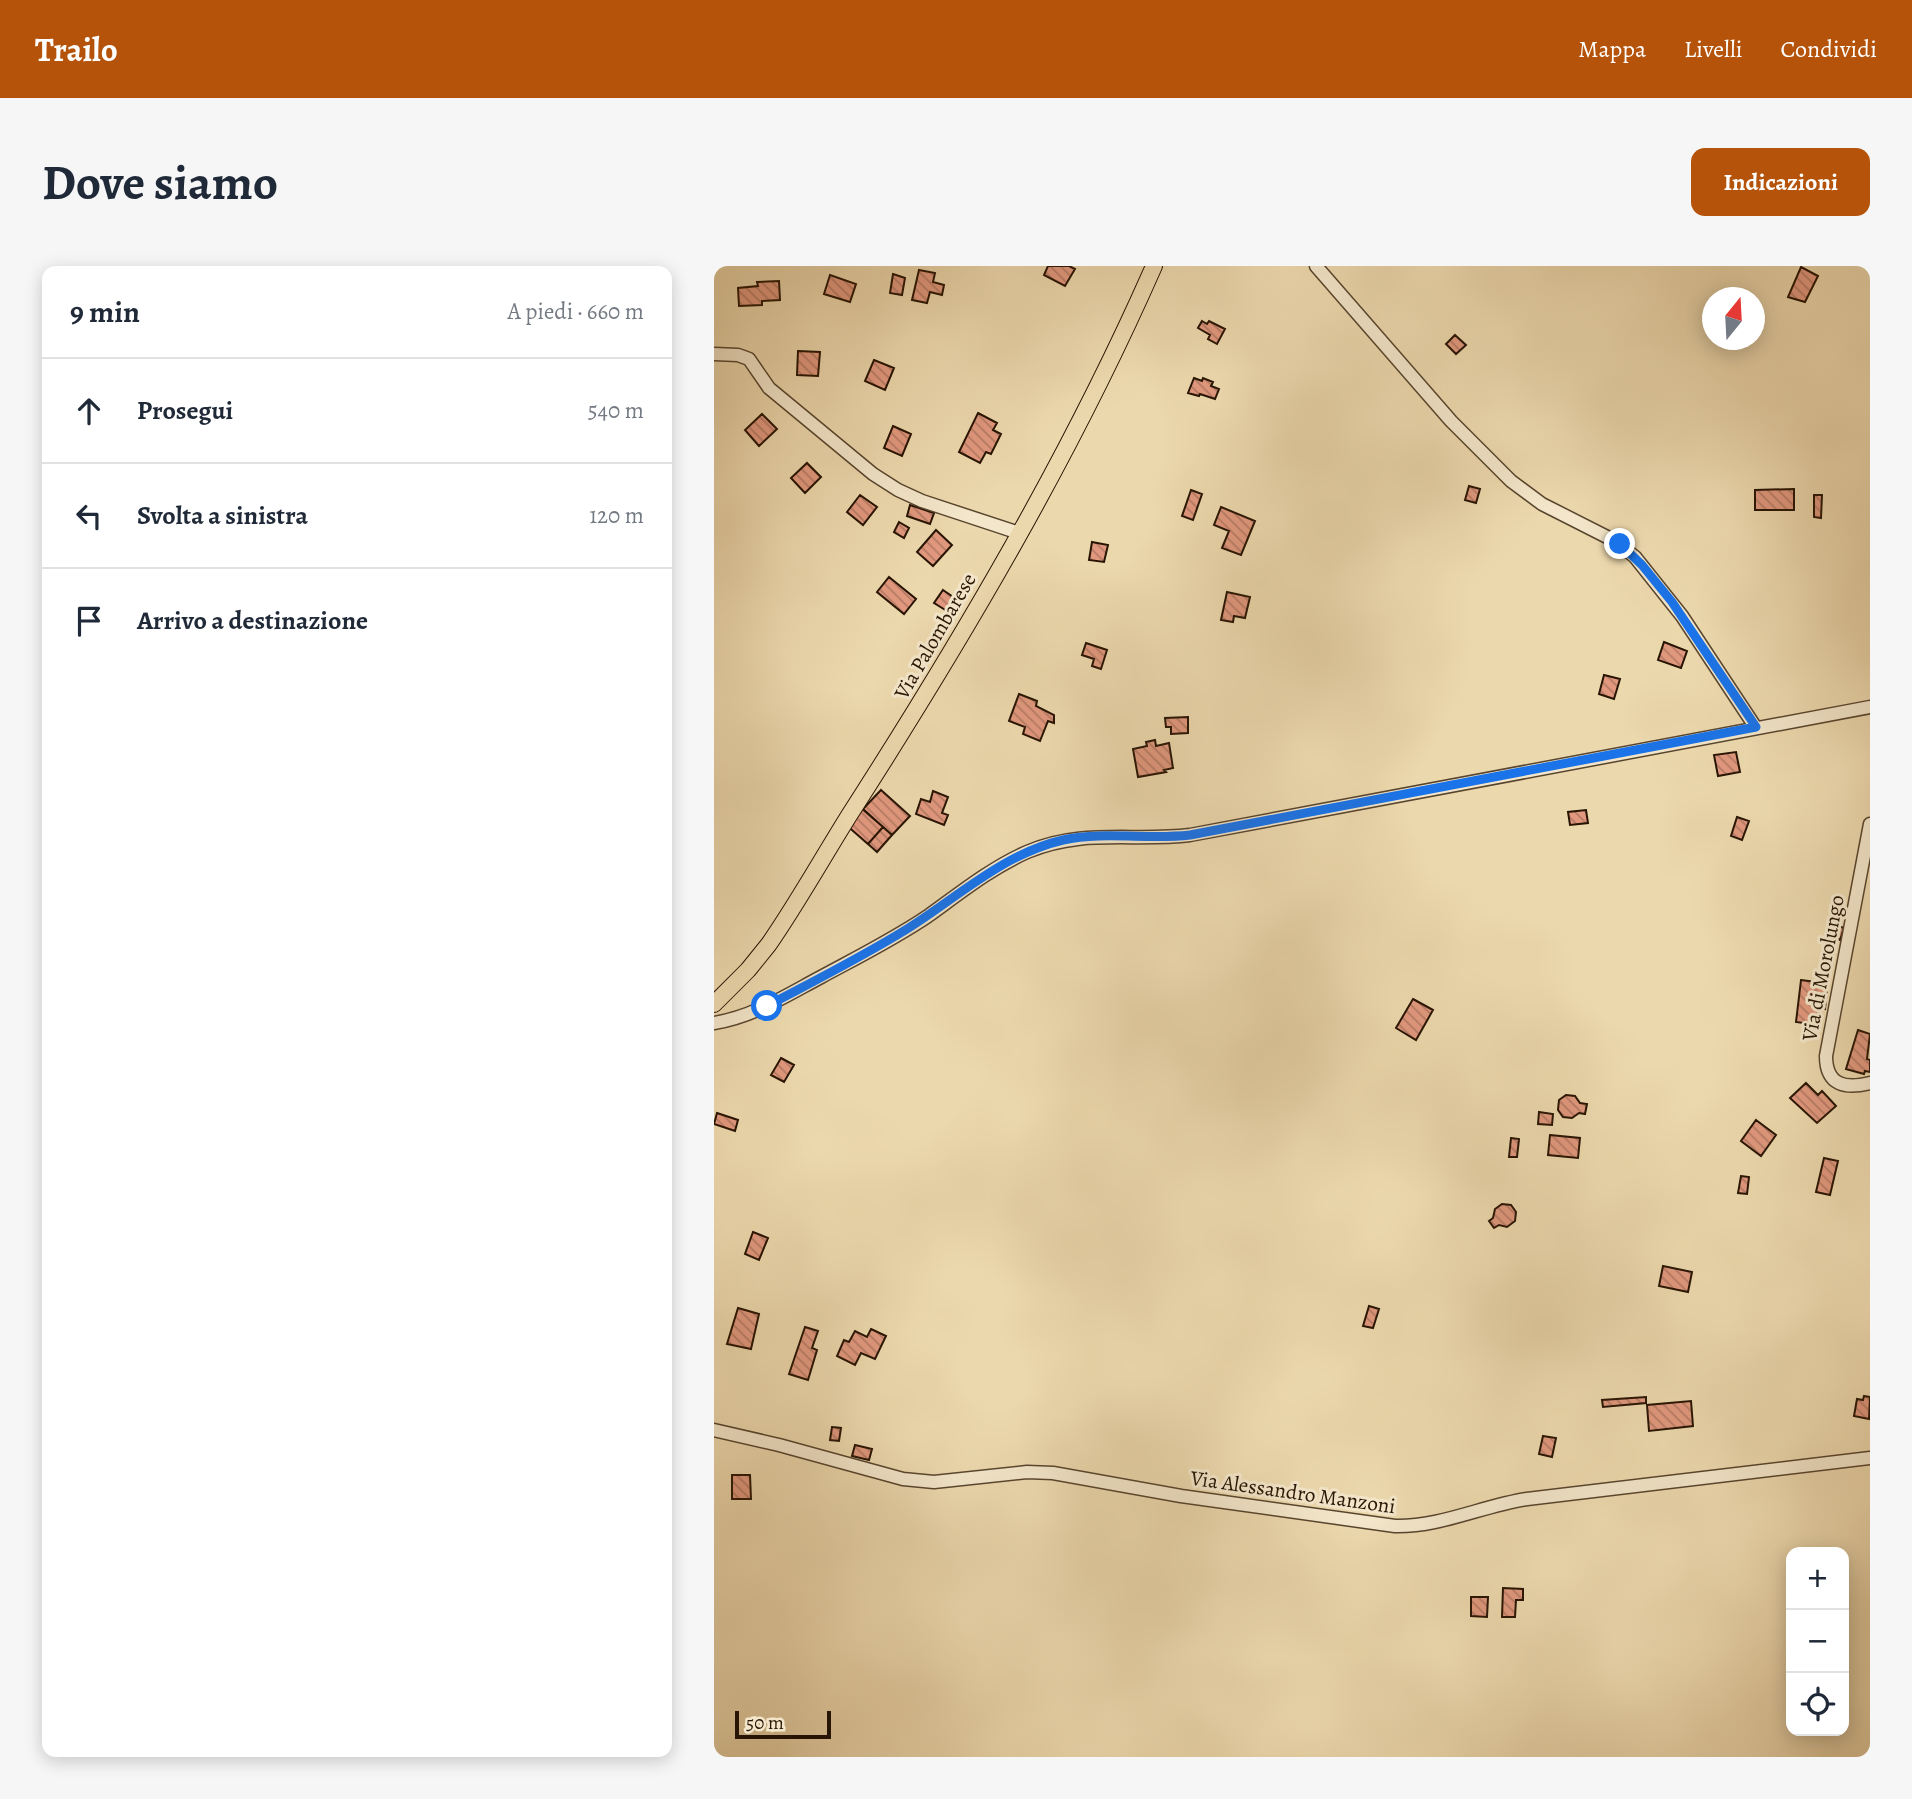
<!DOCTYPE html>
<html lang="it">
<meta charset="utf-8">
<style>
:root{--surface:#fff;--page:#f6f6f7;--text:#1f2937;--muted:#747a83;--line:#e0e1e3;--accent:#b45309}
body{margin:0;font-family:Alegreya,serif;background:var(--page);color:var(--text)}
.controls{position:absolute;right:21px;bottom:21px;display:grid;overflow:hidden;border-radius:14px;box-shadow:0 4px 18px #0003}
.controls button{width:63px;height:63px;display:grid;place-items:center;padding:0;border:0;border-bottom:2px solid var(--line);background:var(--surface);color:var(--text);font:35px sans-serif}
.compass{position:absolute;left:988px;top:21px;width:63px;height:63px;border-radius:50%;background:var(--surface);box-shadow:0 4px 18px #0003;rotate:18deg}
.scale{position:absolute;left:21px;bottom:18px;width:96px;box-sizing:border-box;padding-left:7px;border:4px solid #271403;border-top:0;font-size:19px;line-height:24px;white-space:nowrap;color:#271403;-webkit-text-stroke:5px #f3e6ca;paint-order:stroke}
.stop{position:absolute;width:21px;height:21px;margin:-16px;border:5px solid #1a73e8;border-radius:50%;background:#fff}
.stop.end{background:#1a73e8;border-color:#fff;box-shadow:0 2px 7px #0008}
.list{margin:0;padding:0;list-style:none}
h2{display:flex;justify-content:space-between;align-items:center;height:91px;margin:0;padding:0 28px;font-size:30px}
h2 small{font-size:23px;font-weight:400;color:var(--muted)}
.list li{display:grid;grid-template-columns:46px 1fr auto;gap:21px;align-items:center;box-sizing:border-box;height:105px;padding:0 28px;border-top:2px solid var(--line)}
.list b{display:block;font-size:26px;white-space:nowrap}
.list em{font-size:23px;font-style:normal;color:var(--muted)}
.icon{flex:none;width:38px;height:38px;fill:none;stroke:currentColor;stroke-width:2;stroke-linecap:round;stroke-linejoin:round}
.map{position:relative;flex:none;width:1156px;height:1491px;overflow:hidden;border-radius:14px}
header{display:flex;align-items:center;gap:42px;box-sizing:border-box;height:98px;padding:0 35px;background:var(--accent);color:#fff}
header strong{font-size:33px}
nav{display:flex;gap:38px;margin-inline-start:auto;font-size:24px}
.intro{display:flex;align-items:center;justify-content:space-between;box-sizing:border-box;height:168px;padding:0 42px}
h1{margin:0;font-size:49px}
.button{padding:18px 32px;border-radius:14px;background:var(--accent);color:#fff;font-size:24px;font-weight:700}
main{display:flex;gap:42px;padding:0 42px}
aside{flex:1;background:var(--surface);border-radius:14px;box-shadow:0 4px 18px #0003}
.map>svg:first-child{display:block}
.building{fill:url(#building-back-hatch);stroke:#271403;stroke-width:2}
.lines{fill:none;stroke-linecap:round;stroke-linejoin:round}
.minor-casing{stroke:#58452e;stroke-width:15}
.major-casing{stroke:#271403;stroke-width:18}
.minor{stroke:#f3e6ca;stroke-width:12}
.major{stroke:#ecd8ad;stroke-width:16}
.route{stroke:#1a73e8;stroke-width:9}
.labels{text-anchor:middle;stroke-width:6;stroke-linejoin:round;paint-order:stroke}
.street-label{font-size:21px;fill:#271403;stroke:#f3e6ca}
</style>
<header>
<strong>Trailo</strong>
<nav><a>Mappa</a><a>Livelli</a><a>Condividi</a></nav>
</header>
<div class="intro"><h1>Dove siamo</h1><a class="button">Indicazioni</a></div>
<main>
<aside>
<h2>9 min<small>A piedi · 660 m</small></h2>
<ul class="list">
<li><svg class="icon" aria-label="ahead" viewBox="0 0 24 24"><path d="M12 20V5M6 11l6-6 6 6"/></svg><div><b>Prosegui</b></div><em>540 m</em></li>
<li><svg class="icon" aria-label="left" viewBox="0 0 24 24"><path d="M17 20v-9H6M10 6l-5 5 5 5"/></svg><div><b>Svolta a sinistra</b></div><em>120 m</em></li>
<li><svg class="icon" aria-label="arrive" viewBox="0 0 24 24"><path d="M6 21V4h12l-3 4 3 4H6"/></svg><div><b>Arrivo a destinazione</b></div></li>
</ul>
</aside>
<div class="map">
<svg width="1156" height="1491" viewBox="0 0 1156 1491">
<defs>
<pattern id="building-back-hatch" width="6" height="6" patternUnits="userSpaceOnUse" patternTransform="scale(1.75)"><rect width="6" height="6" fill="#e1987e"/><path d="M-1 5l2 2M0 0l6 6M5-1l2 2" fill="none" stroke="#b67b65"/></pattern>
</defs>
<rect width="100%" height="100%" fill="#ecd8ad"/>
<filter id="stains"><feTurbulence type="fractalNoise" baseFrequency=".00286" numOctaves="4"/><feColorMatrix values="0 0 0 0 .2 0 0 0 0 .09 0 0 0 0 .02 0 0 0 .5 -.17"/></filter>
<radialGradient id="worn" r=".72"><stop offset=".6" stop-color="#630" stop-opacity="0"/><stop offset="1" stop-color="#630" stop-opacity=".3"/></radialGradient>
<!-- building -->
<path class="building" d="M 334,0 L 355,0 L 361,3 L 351,20 L 330,9 Z
M 1087,1 L 1104,10 L 1091,36 L 1074,31 Z
M 205,4 L 221,7 L 219,16 L 230,19 L 228,29 L 216,26 L 213,37 L 198,34 Z
M 179,8 L 191,12 L 188,29 L 176,27 Z
M 116,9 L 142,18 L 136,36 L 110,28 Z
M 65,15 L 66,34 L 48,35 L 48,39 L 25,40 L 24,22 L 44,20 L 43,16 Z
M 488,55 L 493,58 L 495,55 L 511,63 L 503,78 L 494,73 L 496,69 L 484,62 Z
M 741,69 L 752,79 L 742,88 L 732,78 Z
M 84,85 L 106,86 L 104,110 L 83,109 Z
M 160,94 L 180,102 L 171,124 L 151,115 Z
M 480,112 L 488,115 L 489,112 L 499,116 L 497,120 L 505,123 L 501,133 L 486,128 L 485,130 L 474,127 Z
M 264,147 L 283,157 L 279,164 L 287,168 L 277,188 L 272,186 L 266,197 L 245,186 Z
M 48,148 L 63,163 L 45,180 L 31,164 Z
M 179,160 L 197,168 L 188,190 L 170,182 Z
M 93,197 L 107,211 L 91,227 L 77,212 Z
M 755,220 L 766,223 L 762,237 L 751,234 Z
M 1080,223 L 1080,244 L 1041,244 L 1041,224 Z
M 477,224 L 488,228 L 479,254 L 468,250 Z
M 146,229 L 163,241 L 149,259 L 133,246 Z
M 1100,229 L 1108,229 L 1107,252 L 1100,251 Z
M 196,239 L 220,247 L 216,258 L 193,250 Z
M 507,241 L 541,255 L 527,289 L 508,282 L 515,265 L 500,259 Z
M 185,256 L 195,262 L 190,272 L 180,266 Z
M 222,264 L 238,279 L 219,300 L 203,286 Z
M 378,276 L 394,279 L 390,296 L 375,294 Z
M 175,311 L 202,333 L 190,348 L 163,326 Z
M 229,324 L 242,333 L 233,345 L 220,337 Z
M 513,326 L 536,331 L 531,352 L 520,350 L 519,356 L 507,354 Z
M 950,376 L 973,385 L 967,402 L 944,394 Z
M 372,377 L 393,384 L 387,403 L 378,400 L 380,393 L 368,389 Z
M 890,409 L 906,413 L 900,433 L 885,428 Z
M 305,428 L 323,435 L 322,440 L 340,449 L 340,457 L 334,455 L 326,475 L 309,468 L 311,461 L 295,455 Z
M 474,451 L 474,467 L 457,468 L 457,461 L 452,461 L 451,452 Z
M 441,474 L 442,480 L 455,477 L 459,502 L 450,504 L 452,506 L 424,511 L 419,483 L 433,480 L 432,476 Z
M 1022,486 L 1026,506 L 1004,510 L 1000,489 Z
M 167,524 L 196,550 L 178,569 L 149,543 Z
M 219,525 L 234,531 L 228,547 L 234,549 L 230,559 L 202,548 L 207,533 L 216,536 Z
M 146,541 L 169,561 L 154,578 L 131,558 Z
M 872,544 L 874,557 L 856,559 L 854,546 Z
M 1023,551 L 1035,555 L 1028,574 L 1017,570 Z
M 169,561 L 178,569 L 163,586 L 154,578 Z
M 1118,658 L 1130,662 L 1126,674 L 1114,670 Z
M 1087,714 L 1110,717 L 1109,723 L 1113,723 L 1111,743 L 1106,742 L 1104,759 L 1082,756 Z
M 699,733 L 719,744 L 702,774 L 682,762 Z
M 1144,764 L 1156,768 L 1153,793 L 1156,794 L 1156,806 L 1151,805 L 1150,808 L 1132,803 Z
M 67,792 L 80,799 L 70,816 L 57,809 Z
M 1092,817 L 1104,829 L 1108,825 L 1122,840 L 1103,857 L 1076,832 Z
M 852,829 L 861,830 L 866,837 L 873,838 L 871,848 L 865,847 L 858,852 L 849,851 L 844,844 L 845,834 Z
M 825,846 L 839,848 L 838,859 L 824,858 Z
M 3,847 L 24,854 L 21,865 L 0,858 Z
M 1042,854 L 1062,869 L 1047,890 L 1027,875 Z
M 836,869 L 866,872 L 864,892 L 834,889 Z
M 797,872 L 805,873 L 803,891 L 795,891 Z
M 1110,892 L 1124,895 L 1116,929 L 1102,926 Z
M 1027,910 L 1035,911 L 1033,928 L 1024,927 Z
M 788,938 L 797,939 L 802,946 L 801,955 L 793,961 L 785,959 L 780,962 L 775,955 L 779,952 L 781,943 Z
M 39,966 L 54,972 L 45,994 L 31,988 Z
M 949,1000 L 978,1006 L 974,1026 L 945,1020 Z
M 655,1040 L 665,1043 L 659,1062 L 649,1060 Z
M 24,1042 L 45,1048 L 37,1083 L 13,1078 Z
M 91,1061 L 104,1065 L 98,1082 L 103,1084 L 94,1114 L 75,1108 Z
M 157,1063 L 172,1070 L 161,1093 L 147,1087 L 141,1099 L 123,1090 L 130,1074 L 135,1076 L 141,1065 L 153,1071 Z
M 1150,1130 L 1156,1131 L 1155,1153 L 1140,1150 L 1143,1133 L 1149,1134 Z
M 932,1131 L 932,1137 L 889,1141 L 888,1134 Z
M 977,1135 L 979,1160 L 935,1165 L 933,1139 Z
M 118,1161 L 127,1162 L 125,1175 L 116,1174 Z
M 829,1170 L 842,1172 L 838,1191 L 825,1188 Z
M 141,1179 L 158,1183 L 155,1194 L 138,1190 Z
M 18,1209 L 36,1209 L 37,1233 L 18,1233 Z
M 789,1322 L 809,1323 L 809,1334 L 802,1334 L 801,1351 L 788,1351 Z
M 757,1331 L 774,1331 L 773,1351 L 757,1350 Z"/>
<g class="lines">
<!-- minor casing -->
<g class="minor-casing">
<path id="minor" d="M 602,0 L 737,155 L 797,215 L 828,238 L 901,275 L 921,291 L 968,350 L 1042,462
M 0,88 L 24,89 L 35,93 L 55,122 L 159,208 L 184,224 L 208,235 L 305,267
M 1156,558 L 1112,790 C 1112,820 1132,823 1156,817
M 0,757 C 39,751 73,729 107,711 C 144,691 180,673 214,650 C 246,627 277,602 313,586 C 368,562 419,576 476,569 L 1156,441
M 0,1164 L 65,1179 L 189,1213 L 220,1216 L 313,1206 L 339,1207 L 467,1230 L 681,1260 C 726,1261 768,1240 813,1233 L 1156,1192"/>
</g>
<!-- major casing -->
<g class="major-casing">
<path id="major" d="M 0,738 L 34,704 L 55,678 C 84,636 109,591 136,548 C 249,372 356,191 440,0"/>
</g>
<!-- minor -->
<use href="#minor" class="minor"/>
<!-- major -->
<use href="#major" class="major"/>
</g>
<g class="lines">
<!-- route -->
<path class="route" d="M 53,740 C 100,715 148,691 193,663 C 244,631 289,588 349,574 C 391,565 434,574 476,569 L 1042,461 L 958,336 L 928,299 L 906,278"/>
</g>
<g class="labels">
<!-- street labels -->
<g class="street-label">
<text transform="translate(221 370) rotate(-60)" y="7">Via Palombarese</text>
<text transform="translate(1109 702) rotate(-79)" y="7">Via di Morolungo</text>
<text transform="translate(579 1226) rotate(8)" y="7">Via Alessandro Manzoni</text>
</g>
</g>
<rect width="100%" height="100%" filter="url(#stains)"/>
<rect width="100%" height="100%" fill="url(#worn)"/>
</svg>
<div class="controls">
<button>+</button>
<button>−</button>
<button><svg class="icon" aria-label="locate" viewBox="0 0 24 24"><circle cx="12" cy="12" r="6"/><path d="M12 2v4M12 18v4M2 12h4M18 12h4"/></svg></button>
</div>
<svg class="compass" viewBox="-18 -18 36 36"><path d="M0-13l5 13h-10z" fill="#e53935"/><path d="M0 13l5-13h-10z" fill="#747a83"/></svg>
<div class="scale">50 m</div>
<div class="stop" style="left:53px;top:740px"></div>
<div class="stop end" style="left:906px;top:278px"></div>
</div>
</main>
